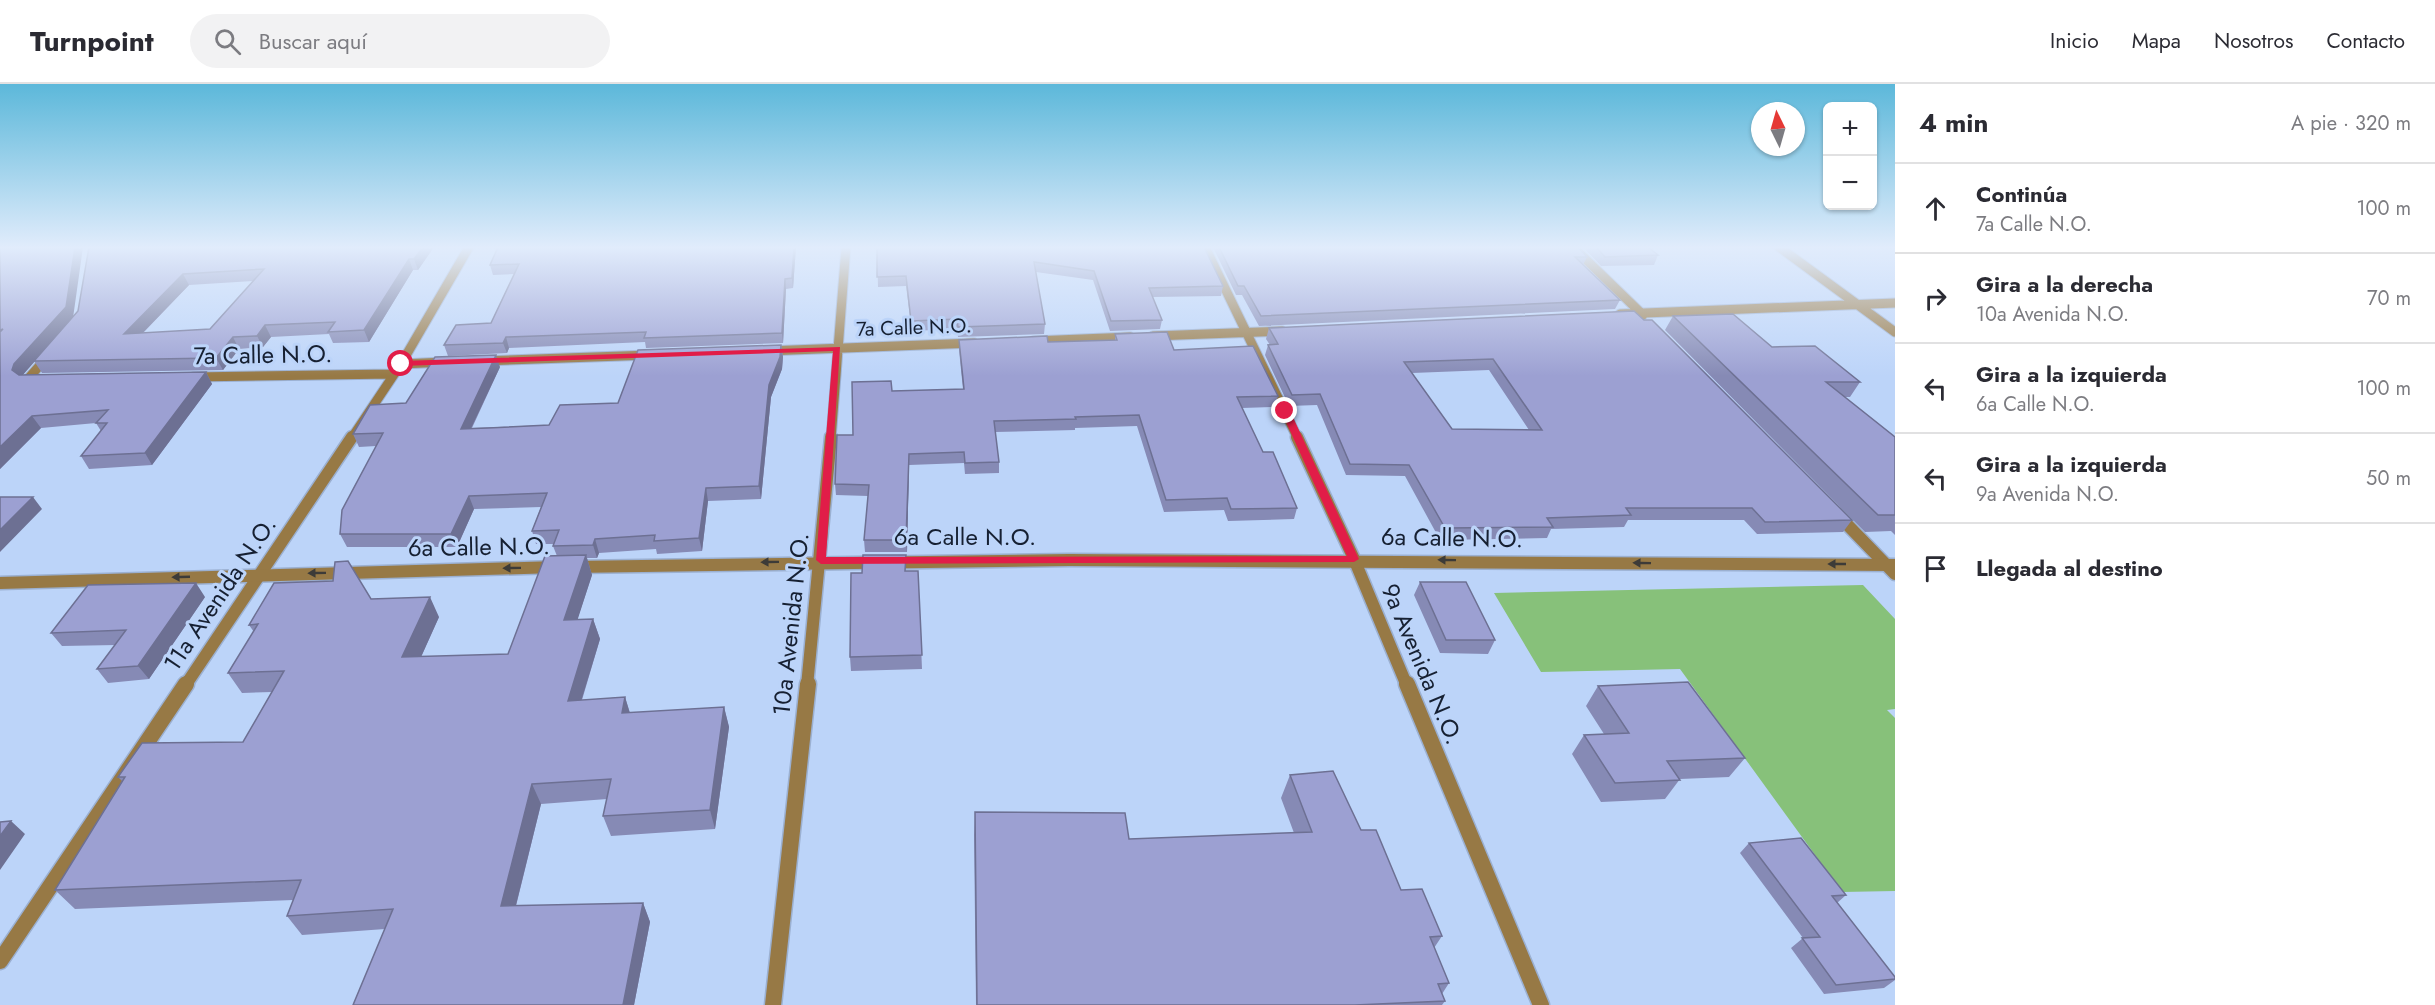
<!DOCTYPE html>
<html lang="es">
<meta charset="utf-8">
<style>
:root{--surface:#fff;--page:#f2f2f3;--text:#2b2b33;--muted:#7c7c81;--line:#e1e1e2}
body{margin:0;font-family:Jost,sans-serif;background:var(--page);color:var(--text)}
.controls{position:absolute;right:18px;top:18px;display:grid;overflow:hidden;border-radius:9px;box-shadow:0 2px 4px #0004}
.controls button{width:54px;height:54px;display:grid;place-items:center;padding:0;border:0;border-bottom:2px solid var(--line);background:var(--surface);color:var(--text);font:30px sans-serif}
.compass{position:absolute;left:1751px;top:18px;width:54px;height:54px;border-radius:50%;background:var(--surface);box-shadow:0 2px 4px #0004;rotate:355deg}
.stop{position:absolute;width:18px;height:18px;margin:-14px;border:4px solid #e11d48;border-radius:50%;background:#fff}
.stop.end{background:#e11d48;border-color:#fff;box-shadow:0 2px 6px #0008}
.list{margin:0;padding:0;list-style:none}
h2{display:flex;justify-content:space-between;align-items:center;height:78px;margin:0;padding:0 24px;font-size:26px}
h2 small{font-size:20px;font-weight:400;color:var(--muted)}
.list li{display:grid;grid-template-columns:39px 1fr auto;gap:18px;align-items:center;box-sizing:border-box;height:90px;padding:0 24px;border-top:2px solid var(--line)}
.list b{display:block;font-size:22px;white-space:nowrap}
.list p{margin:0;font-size:20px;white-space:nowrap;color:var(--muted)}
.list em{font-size:20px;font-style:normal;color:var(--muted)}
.icon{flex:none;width:33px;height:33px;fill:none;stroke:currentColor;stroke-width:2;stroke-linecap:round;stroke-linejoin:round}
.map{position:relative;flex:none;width:1895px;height:921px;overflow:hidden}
header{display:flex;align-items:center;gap:36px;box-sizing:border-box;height:84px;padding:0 30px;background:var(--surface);border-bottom:2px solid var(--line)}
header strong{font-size:28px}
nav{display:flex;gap:33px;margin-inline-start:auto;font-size:21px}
.search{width:420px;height:54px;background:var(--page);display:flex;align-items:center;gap:15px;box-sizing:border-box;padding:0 21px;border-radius:33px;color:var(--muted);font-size:22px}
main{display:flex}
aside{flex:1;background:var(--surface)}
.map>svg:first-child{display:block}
.green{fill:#87c17a}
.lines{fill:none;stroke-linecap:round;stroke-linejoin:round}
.minor-far2-casing{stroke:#9bb0d1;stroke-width:11}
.minor-far1-casing{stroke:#9bb0d1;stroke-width:15}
.minor-casing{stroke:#9bb0d1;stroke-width:19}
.tertiary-casing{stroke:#9bb0d1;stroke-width:15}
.minor-far2{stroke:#977945;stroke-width:9}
.minor-far1{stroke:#977945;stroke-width:12}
.minor{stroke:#977945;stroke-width:16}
.tertiary{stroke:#977945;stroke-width:12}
.wall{fill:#868ab5;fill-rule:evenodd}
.shaded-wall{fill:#6d7093}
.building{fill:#9ca0d2;stroke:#6d7093;stroke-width:1.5;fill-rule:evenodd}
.oneway{fill:#3d3b38}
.route{fill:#e11d48}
.labels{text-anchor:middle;stroke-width:6;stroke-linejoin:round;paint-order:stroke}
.far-street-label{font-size:20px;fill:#162032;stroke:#bcd4f9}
.street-label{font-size:24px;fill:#162032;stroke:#bcd4f9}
</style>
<header>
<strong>Turnpoint</strong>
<div class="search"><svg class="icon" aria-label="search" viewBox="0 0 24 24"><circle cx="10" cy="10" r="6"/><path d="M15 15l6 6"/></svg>Buscar aquí</div>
<nav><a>Inicio</a><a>Mapa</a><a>Nosotros</a><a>Contacto</a></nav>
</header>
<main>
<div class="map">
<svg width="1895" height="921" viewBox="0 0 1895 921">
<rect width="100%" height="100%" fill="#bcd4f9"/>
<!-- green -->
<path class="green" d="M 1863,501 L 1895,535 L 1895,625 L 1887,626 L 1895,634 L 1895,807 L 1842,808 L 1680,585 L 1541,588 L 1494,509 Z"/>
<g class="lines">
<!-- minor-far2 casing -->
<g class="minor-far2-casing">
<path id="minor-far2" d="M 1205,163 L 1298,355
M 1573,163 L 1643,231
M 1779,163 L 1895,248
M 1620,230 L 1895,219
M 1153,252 L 1282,247
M 1033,257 L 1130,253
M 766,267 L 974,259
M 481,277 L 650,271
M 401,280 L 446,278
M 193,293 L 392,290
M 27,296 L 48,272
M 351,355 L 401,280 L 469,163
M 831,355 L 846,163"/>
</g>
<!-- minor-far1 casing -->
<g class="minor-far1-casing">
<path id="minor-far1" d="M 1297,353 L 1354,475 L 1407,602
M 1837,430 L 1895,490
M 185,602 L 352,353
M 807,602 L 831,353"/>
</g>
<!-- minor casing -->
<g class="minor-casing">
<path id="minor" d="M 1407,600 L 1541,921
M 0,877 L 186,600
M 773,921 L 808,600"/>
</g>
<!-- tertiary casing -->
<g class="tertiary-casing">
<path id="tertiary" d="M 573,483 L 1069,476 L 1895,481
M 0,499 L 556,483"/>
</g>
<!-- minor-far2 -->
<use href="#minor-far2" class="minor-far2"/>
<!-- minor-far1 -->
<use href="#minor-far1" class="minor-far1"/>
<!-- minor -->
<use href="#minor" class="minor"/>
<!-- tertiary -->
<use href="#tertiary" class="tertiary"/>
</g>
<!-- wall -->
<path class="wall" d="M 0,163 L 73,234 L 78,227 L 89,163 L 434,163 L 418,186 L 413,186 L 369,258 L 333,259 L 329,250 L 271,253 L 263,263 L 239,265 L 223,286 L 42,289 L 34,277 L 22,291 L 206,288 L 212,300 L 152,381 L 89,385 L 81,372 L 101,347 L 96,339 L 41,344 L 0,385 ZM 253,197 L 210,245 L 143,249 L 189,201 Z
M 497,163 L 796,163 L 793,204 L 786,205 L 783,259 L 646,264 L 645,258 L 509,264 L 507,269 L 448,272 L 444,261 L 491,239 L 514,190 L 493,191 L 490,181 L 498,164 Z
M 877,163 L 1204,163 L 1223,202 L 1221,212 L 1152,213 L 1162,236 L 1160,245 L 1110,247 L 1093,196 L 1036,188 L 1045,240 L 1044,250 L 958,253 L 957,245 L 912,247 L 906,202 L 878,203 Z
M 1213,163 L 1578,163 L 1587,173 L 1583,181 L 1620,216 L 1615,225 L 1259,242 L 1242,211 L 1236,211 Z
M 1583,163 L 1648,163 L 1658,171 L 1654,181 L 1601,182 Z
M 1634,227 L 1852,436 L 1843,448 L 1757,450 L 1744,436 L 1628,436 L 1624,443 L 1551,445 L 1547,454 L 1440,456 L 1405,392 L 1346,391 L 1317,321 L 1289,322 L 1265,271 L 1268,261 L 1270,261 L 1266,255 L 1269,244 ZM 1489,286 L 1529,346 L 1452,345 L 1412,289 Z
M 1673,232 L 1772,263 L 1860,298 L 1850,313 L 1845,313 L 1895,353 L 1895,451 L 1891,447 L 1865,448 L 1665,246 Z
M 1115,250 L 1174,266 L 1278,312 L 1275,323 L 1242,324 L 1263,368 L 1297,424 L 1294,435 L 1228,437 L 1224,426 L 1164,428 L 1137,342 L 1075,344 L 1075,346 L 995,348 L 999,378 L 999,389 L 965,390 L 964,379 L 909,381 L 907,468 L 865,468 L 864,456 L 868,412 L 836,411 L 835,400 L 853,351 L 892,307 L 963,305 L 959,266 L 959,256 L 1048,258 L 1115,256 Z
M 781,261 L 783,273 L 782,285 L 771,313 L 761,415 L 708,417 L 702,467 L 657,470 L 656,465 L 599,469 L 597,474 L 587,474 L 592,491 L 577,536 L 593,535 L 600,555 L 582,616 L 625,613 L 630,629 L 724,623 L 729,643 L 715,745 L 611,752 L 603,732 L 607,715 L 541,720 L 516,822 L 643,819 L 650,838 L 634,921 L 353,921 L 385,845 L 302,851 L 287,832 L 293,816 L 75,825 L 55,806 L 122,697 L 118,693 L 243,658 L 272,608 L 242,609 L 228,589 L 254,548 L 249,541 L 371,515 L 439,533 L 421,573 L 508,570 L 557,472 L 553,462 L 554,460 L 536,460 L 532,447 L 541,423 L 474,425 L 457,463 L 347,463 L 340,450 L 376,362 L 359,363 L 353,350 L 406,319 L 500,283 L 472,344 L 549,341 L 618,319 Z
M 906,487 L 918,487 L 922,585 L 851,587 L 850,573 Z
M 1420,498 L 1495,556 L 1488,570 L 1440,569 L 1414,511 Z
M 205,513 L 149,595 L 108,599 L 97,585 L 116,561 L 62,562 L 51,549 Z
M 1598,602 L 1745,674 L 1729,693 L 1680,695 L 1665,715 L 1601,718 L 1572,670 L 1584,651 L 1604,650 L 1586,622 Z
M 1290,691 L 1361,746 L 1401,806 L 1442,852 L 1434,864 L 1449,899 L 1442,910 L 1445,917 L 1442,921 L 976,921 L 974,751 L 975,728 L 1129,755 L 1294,749 L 1281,714 Z
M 1749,759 L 1846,811 L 1837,819 L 1895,893 L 1895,896 L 1884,904 L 1824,910 L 1791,864 L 1803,854 L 1740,769 Z"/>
<!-- shaded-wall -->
<path class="shaded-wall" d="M 75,163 L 83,163 L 73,234 L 22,292 L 20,298 L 12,286 L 14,280 Z
M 423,163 L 434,163 L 418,186 L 414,175 Z
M 794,163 L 796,163 L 793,204 L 792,194 Z
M 409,175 L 413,186 L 369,258 L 364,246 Z
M 183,190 L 189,201 L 131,261 L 124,250 Z
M 785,195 L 786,205 L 783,259 L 782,249 Z
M 265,241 L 271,253 L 263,263 L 257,252 Z
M 233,253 L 239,265 L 223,286 L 216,274 Z
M 506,253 L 509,264 L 507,269 L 503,259 Z
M 781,261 L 783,273 L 782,285 L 771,313 L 761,415 L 759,402 L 769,301 Z
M 496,271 L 500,283 L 465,357 L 461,345 Z
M 206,288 L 212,300 L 152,381 L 145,369 Z
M 32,332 L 41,344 L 0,385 L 0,363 Z
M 909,370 L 909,381 L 907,468 L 906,456 Z
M 706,404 L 708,417 L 702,467 L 699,454 Z
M 469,412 L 474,425 L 457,463 L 451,450 Z
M 33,413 L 42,425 L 0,468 L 0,446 Z
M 595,455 L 599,469 L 597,474 L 593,461 Z
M 586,471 L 592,491 L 571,556 L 564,536 Z
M 196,499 L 205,513 L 149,595 L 138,582 Z
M 430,513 L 439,533 L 412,593 L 402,573 Z
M 593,535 L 600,555 L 575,637 L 568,617 Z
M 625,613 L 631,633 L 622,629 Z
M 724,623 L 729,643 L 715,745 L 710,726 Z
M 532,700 L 541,720 L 511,841 L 501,822 Z
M 11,737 L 25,750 L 0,786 L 0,752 Z
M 643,819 L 650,838 L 634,921 L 623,921 Z"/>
<!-- building -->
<path class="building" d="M 0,163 L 75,163 L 66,223 L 14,280 L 12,286 L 19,291 L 206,288 L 145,369 L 81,372 L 107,339 L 96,339 L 108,326 L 32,332 L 0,363 L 0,248 L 3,245 L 0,246 Z
M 89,163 L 423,163 L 414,175 L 409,175 L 364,246 L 328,248 L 335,238 L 265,241 L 257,252 L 233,253 L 216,274 L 34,277 L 78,227 ZM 264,185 L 210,245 L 124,250 L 183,190 Z
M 498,163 L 794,163 L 792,194 L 785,195 L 782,249 L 644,254 L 646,248 L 506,253 L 503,259 L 444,261 L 456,241 L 491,239 L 519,180 L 490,181 Z
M 877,163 L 1204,163 L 1223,202 L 1149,204 L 1162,236 L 1111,237 L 1094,187 L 1034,178 L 1045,240 L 958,243 L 957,235 L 911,237 L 906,192 L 877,193 Z
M 1219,163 L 1578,163 L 1587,173 L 1575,173 L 1620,216 L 1261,232 L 1244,202 L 1238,202 Z
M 1596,163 L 1648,163 L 1658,171 L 1605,173 Z
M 1634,227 L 1644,236 L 1652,236 L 1852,436 L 1765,438 L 1752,424 L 1626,424 L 1631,431 L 1547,434 L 1553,443 L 1445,444 L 1409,381 L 1350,380 L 1320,310 L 1292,311 L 1268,261 L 1278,260 L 1269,244 ZM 1493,275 L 1542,346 L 1452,345 L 1404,278 Z
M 1733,230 L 1772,263 L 1815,262 L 1860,298 L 1826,298 L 1895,353 L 1895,431 L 1878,431 L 1673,232 Z
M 1167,248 L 1174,266 L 1253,262 L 1278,312 L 1237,313 L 1263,368 L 1273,368 L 1297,424 L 1231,425 L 1227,414 L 1166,416 L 1139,331 L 1075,333 L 1076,335 L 994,337 L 999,378 L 965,379 L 964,368 L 909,370 L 906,456 L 864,456 L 869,401 L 835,400 L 837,351 L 853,351 L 852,298 L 891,297 L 892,307 L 964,305 L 959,256 L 1047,252 L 1048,258 L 1117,256 L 1115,250 Z
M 781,261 L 780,273 L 769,301 L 759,402 L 706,404 L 699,454 L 654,457 L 655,451 L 595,455 L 593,461 L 553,462 L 559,446 L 532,447 L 547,409 L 469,412 L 451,450 L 340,450 L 342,426 L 383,349 L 353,350 L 370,321 L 406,319 L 435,273 L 496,271 L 461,345 L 488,344 L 549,341 L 560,321 L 618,319 L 638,266 Z
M 0,413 L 33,413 L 0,446 Z
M 586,471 L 564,536 L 593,535 L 568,617 L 625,613 L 622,629 L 724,623 L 710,726 L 603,732 L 611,695 L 532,700 L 501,822 L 643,819 L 623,921 L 353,921 L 393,825 L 287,832 L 301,796 L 55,806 L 125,693 L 118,693 L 142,659 L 243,658 L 284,587 L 228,589 L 258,540 L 249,541 L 274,499 L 333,497 L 335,478 L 348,477 L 371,515 L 430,513 L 402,573 L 508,570 L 545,472 Z
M 863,471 L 906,471 L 905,487 L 918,487 L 922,571 L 850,573 L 851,489 L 862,489 Z
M 1420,498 L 1466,498 L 1495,556 L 1446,556 Z
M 196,499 L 138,582 L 97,585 L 126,546 L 51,549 L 88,501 Z
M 1688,598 L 1745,674 L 1667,677 L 1680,696 L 1615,699 L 1584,651 L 1629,649 L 1598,602 Z
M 1333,687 L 1361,746 L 1376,746 L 1401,806 L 1422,805 L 1442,852 L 1430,853 L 1449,899 L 1438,900 L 1445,917 L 1355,921 L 977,921 L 975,728 L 1125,729 L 1129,755 L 1312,748 L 1290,691 Z
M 11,737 L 0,752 L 0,738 Z
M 1801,754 L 1846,811 L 1832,812 L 1895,893 L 1895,895 L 1836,901 L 1802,854 L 1820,853 L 1749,759 Z"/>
<!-- one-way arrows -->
<defs><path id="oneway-solid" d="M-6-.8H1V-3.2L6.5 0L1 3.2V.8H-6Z" transform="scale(1.5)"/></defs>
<g class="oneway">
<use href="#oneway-solid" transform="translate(1447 476) rotate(-179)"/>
<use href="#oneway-solid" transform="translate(770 478) rotate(179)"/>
<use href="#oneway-solid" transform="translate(1642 479) rotate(-179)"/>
<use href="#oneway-solid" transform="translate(1837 480) rotate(-180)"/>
<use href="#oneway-solid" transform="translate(512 484) rotate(179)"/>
<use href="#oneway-solid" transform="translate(317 489) rotate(179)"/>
<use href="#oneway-solid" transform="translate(181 493) rotate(178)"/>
</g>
<!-- sky -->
<linearGradient id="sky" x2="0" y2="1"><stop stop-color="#5cb8da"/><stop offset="0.56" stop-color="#e1ecfc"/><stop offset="1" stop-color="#e1ecfc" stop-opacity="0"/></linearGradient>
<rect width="1895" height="292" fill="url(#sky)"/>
<!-- route -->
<path class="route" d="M 840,263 L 826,473 L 1347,472 L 1281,327 L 1285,324 L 1290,327 L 1359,475 L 1354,478 L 821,480 L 816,476 L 833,267 L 401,282 L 397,280 L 401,277 Z"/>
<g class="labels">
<!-- far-street labels -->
<g class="far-street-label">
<text transform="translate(914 243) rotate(-2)" y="7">7a Calle N.O.</text>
</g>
<!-- street labels -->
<g class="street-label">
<text transform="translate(263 271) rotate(-1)" y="8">7a Calle N.O.</text>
<text x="965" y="461">6a Calle N.O.</text>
<text transform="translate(1452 454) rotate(1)" y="8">6a Calle N.O.</text>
<text transform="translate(479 463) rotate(-1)" y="8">6a Calle N.O.</text>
<text transform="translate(220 510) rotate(-56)" y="8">11a Avenida N.O.</text>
<text transform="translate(791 540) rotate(-84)" y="8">10a Avenida N.O.</text>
<text transform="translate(1422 580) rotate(67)" y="8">9a Avenida N.O.</text>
</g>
</g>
</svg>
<div class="controls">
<button>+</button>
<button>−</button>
</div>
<svg class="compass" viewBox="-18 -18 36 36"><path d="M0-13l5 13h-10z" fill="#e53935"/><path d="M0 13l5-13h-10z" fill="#7c7c81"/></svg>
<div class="stop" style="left:401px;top:280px"></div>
<div class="stop end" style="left:1285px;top:327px"></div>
</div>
<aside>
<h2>4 min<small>A pie · 320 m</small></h2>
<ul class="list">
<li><svg class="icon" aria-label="ahead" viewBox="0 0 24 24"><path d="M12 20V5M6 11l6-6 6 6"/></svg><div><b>Continúa</b><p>7a Calle N.O.</p></div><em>100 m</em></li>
<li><svg class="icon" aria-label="right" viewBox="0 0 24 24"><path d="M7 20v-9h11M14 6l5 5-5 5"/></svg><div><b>Gira a la derecha</b><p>10a Avenida N.O.</p></div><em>70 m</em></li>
<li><svg class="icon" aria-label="left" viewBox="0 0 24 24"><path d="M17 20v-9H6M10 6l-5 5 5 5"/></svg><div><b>Gira a la izquierda</b><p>6a Calle N.O.</p></div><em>100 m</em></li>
<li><svg class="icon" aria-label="left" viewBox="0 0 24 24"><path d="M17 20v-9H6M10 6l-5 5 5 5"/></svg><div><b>Gira a la izquierda</b><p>9a Avenida N.O.</p></div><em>50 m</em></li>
<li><svg class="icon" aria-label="arrive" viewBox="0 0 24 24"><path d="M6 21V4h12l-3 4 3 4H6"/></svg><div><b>Llegada al destino</b></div></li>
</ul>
</aside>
</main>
